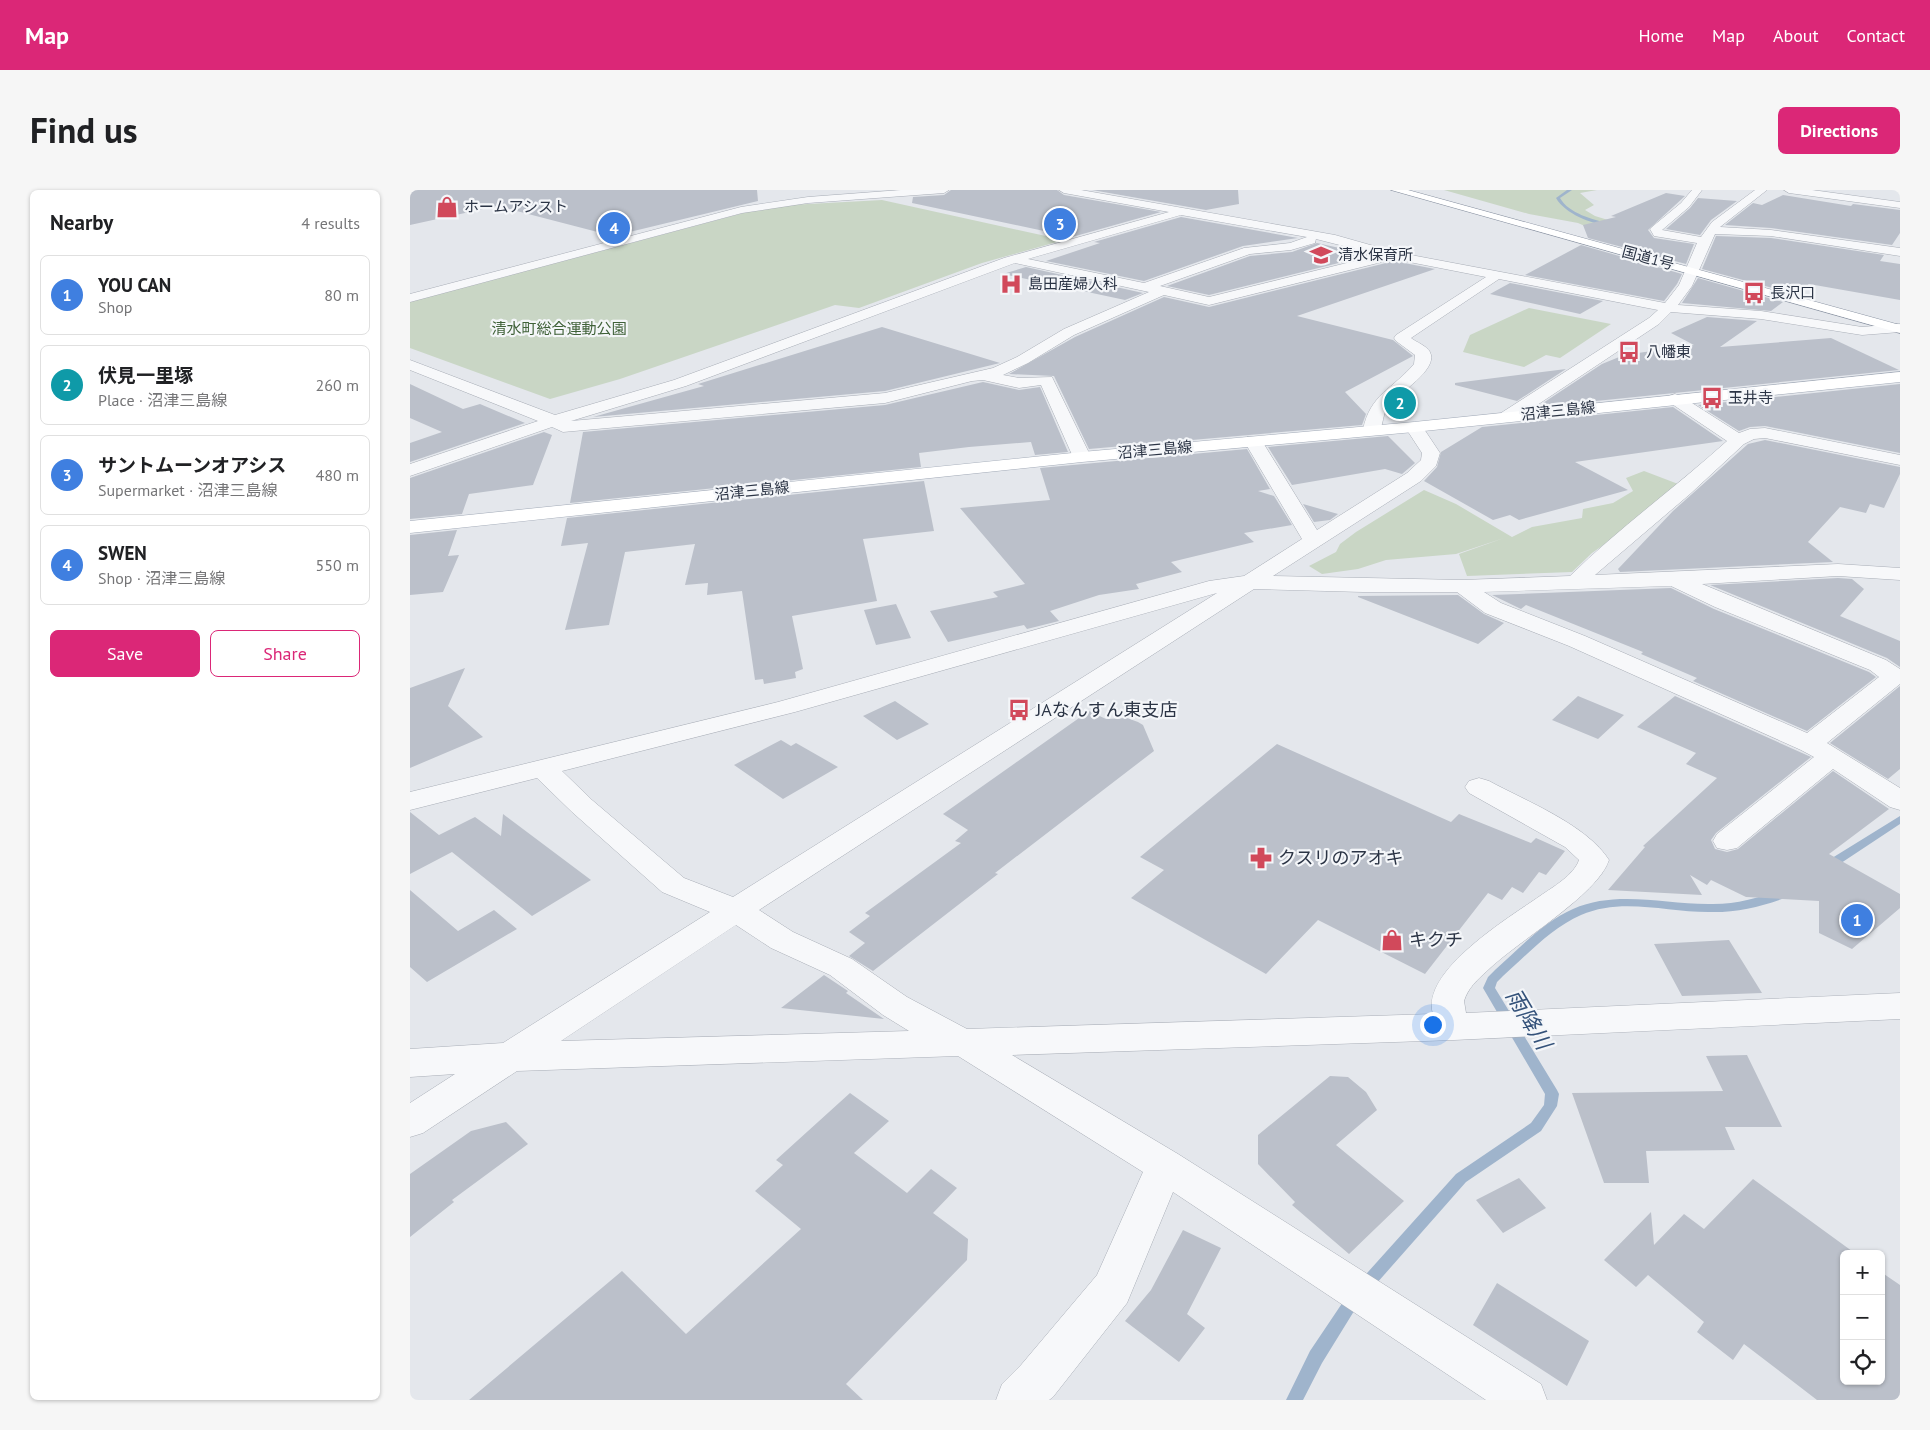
<!DOCTYPE html>
<meta charset="utf-8">
<style>
:root{--surface:#fff;--page:#f6f6f6;--text:#202124;--muted:#757577;--line:#e0e0e0;--accent:#db2777}
body{margin:0;font-family:"PT Sans","Noto Sans JP",sans-serif;background:var(--page);color:var(--text)}
.controls{position:absolute;right:15px;bottom:15px;display:grid;overflow:hidden;border-radius:8px;box-shadow:0 1px 4px #0004}
.controls button{width:45px;height:45px;display:grid;place-items:center;padding:0;border:0;border-bottom:1px solid var(--line);background:var(--surface);color:var(--text);font:25px sans-serif}
.you{position:absolute;left:1022px;top:834px;width:18px;height:18px;margin:-12px;border:4px solid #fff;border-radius:50%;background:#1a73e8;box-shadow:0 0 0 8px #1a73e833}
.badge{display:grid;place-items:center;width:32px;height:32px;border-radius:50%;background:var(--accent);color:#fff;font-size:16px;font-weight:700}
.pin{position:absolute;translate:-50% -50%;border:2px solid #fff;box-shadow:0 1px 5px #0006}
.list{margin:0;padding:0;list-style:none}
h2{display:flex;justify-content:space-between;align-items:center;height:65px;margin:0;padding:0 20px;font-size:21px}
h2 small{font-size:16px;font-weight:400;color:var(--muted)}
.list li{display:grid;grid-template-columns:32px 1fr auto;gap:15px;align-items:center;box-sizing:border-box;height:80px;margin:0 10px 10px;padding:0 10px;border:1px solid var(--line);border-radius:8px}
.list b{display:block;font-size:19px;white-space:nowrap}
.list p{margin:0;font-size:16px;white-space:nowrap;color:var(--muted)}
.list em{font-size:16px;font-style:normal;color:var(--muted)}
.actions{display:flex;gap:10px;padding:15px 20px}
.actions a{flex:1;padding:11px 0;border:1px solid var(--accent);border-radius:8px;text-align:center;font-size:18px;color:var(--accent)}
.actions .main{background:var(--accent);color:#fff}
.icon{flex:none;width:28px;height:28px;fill:none;stroke:currentColor;stroke-width:2;stroke-linecap:round;stroke-linejoin:round}
.map{position:relative;flex:none;width:1490px;height:1210px;overflow:hidden;border-radius:8px}
header{display:flex;align-items:center;gap:30px;box-sizing:border-box;height:70px;padding:0 25px;background:var(--accent);color:#fff}
header strong{font-size:24px}
nav{display:flex;gap:28px;margin-inline-start:auto;font-size:18px}
.intro{display:flex;align-items:center;justify-content:space-between;box-sizing:border-box;height:120px;padding:0 30px}
h1{margin:0;font-size:35px}
.button{padding:12px 22px;border-radius:8px;background:var(--accent);color:#fff;font-size:18px;font-weight:700}
main{display:flex;gap:30px;padding:0 30px}
aside{flex:1;background:var(--surface);border-radius:8px;box-shadow:0 1px 4px #0004}
.map>svg:first-child{display:block}
.green{fill:#c9d6c5}
.lines{fill:none;stroke-linecap:round;stroke-linejoin:round}
.stream{fill:#9fb4cc;fill-rule:evenodd}
.building{fill:#bbc0ca}
.minor-casing{stroke:#a9aeb7;stroke-width:1}
.major-casing{stroke:#a3abb8;stroke-width:1}
.highway-casing{stroke:#8b94a3;stroke-width:1}
.minor{fill:#f7f8fa;fill-rule:evenodd}
.major{fill:#fff;fill-rule:evenodd}
.highway{fill:#fff;fill-rule:evenodd}
.labels{text-anchor:middle;stroke-width:4.5;stroke-linejoin:round;paint-order:stroke}
.far-poi-label{font-size:15px;fill:#2b3445;stroke:#f4f6f9;text-anchor:start}
.far-street-label{font-size:15px;fill:#2b3445;stroke:#f4f6f9}
.far-park-label{font-size:15px;fill:#3f6138;stroke:#f4f6f9}
.poi-label{font-size:18px;fill:#2b3445;stroke:#f4f6f9;text-anchor:start}
.near-water-label{font-size:22px;font-style:italic;fill:#34527a;stroke:#f4f6f9}
</style>
<header>
<strong>Map</strong>
<nav><a>Home</a><a>Map</a><a>About</a><a>Contact</a></nav>
</header>
<div class="intro"><h1>Find us</h1><a class="button">Directions</a></div>
<main>
<aside>
<h2>Nearby<small>4 results</small></h2>
<ul class="list">
<li><span class="badge" style="background:#3f7fe0">1</span><div><b>YOU CAN</b><p>Shop</p></div><em>80 m</em></li>
<li><span class="badge" style="background:#0f9aa8">2</span><div><b>伏見一里塚</b><p>Place · 沼津三島線</p></div><em>260 m</em></li>
<li><span class="badge" style="background:#3f7fe0">3</span><div><b>サントムーンオアシス</b><p>Supermarket · 沼津三島線</p></div><em>480 m</em></li>
<li><span class="badge" style="background:#3f7fe0">4</span><div><b>SWEN</b><p>Shop · 沼津三島線</p></div><em>550 m</em></li>
</ul>
<div class="actions"><a class="main">Save</a><a>Share</a></div>
</aside>
<div class="map">
<svg width="1490" height="1210" viewBox="0 0 1490 1210">
<rect width="100%" height="100%" fill="#e4e7ec"/>
<!-- green -->
<path class="green" d="M 1034,0 L 1187,0 L 1170,3 L 1184,15 L 1175,20 L 1185,26 L 1211,34 L 1177,37 L 1168,33 L 1119,24 Z
M 472,10 L 654,50 L 572,73 L 449,118 L 425,115 L 210,189 L 140,209 L 0,158 L 0,112 L 337,22 L 380,15 Z
M 1119,118 L 1201,134 L 1150,168 L 1136,165 L 1114,177 L 1053,162 L 1060,145 Z
M 1234,281 L 1276,297 L 1182,363 L 1162,382 L 1057,386 L 1049,364 L 1094,348 L 1046,364 L 976,370 L 948,379 L 912,384 L 899,376 L 926,362 L 930,354 L 946,342 L 1014,300 L 1046,314 L 1102,347 L 1122,337 L 1172,328 L 1173,319 L 1203,313 L 1223,301 L 1216,288 Z"/>
<g class="lines">
<!-- stream -->
<path class="stream" d="M 1157,0 L 1162,0 L 1150,8 C 1159,24 1183,29 1199,34 L 1199,36 C 1182,34 1155,24 1146,8 Z
M 1490,626 L 1490,634 L 1422,679 L 1414,679 L 1413,676 L 1414,673 Z
M 1376,699 L 1380,700 L 1382,703 L 1380,706 C 1354,716 1327,723 1298,722 C 1257,722 1211,707 1171,725 C 1141,738 1117,765 1093,786 L 1087,792 L 1085,798 L 1147,900 L 1149,904 L 1147,916 L 1131,941 L 1056,992 L 959,1102 L 954,1104 L 949,1102 L 946,1097 L 949,1092 L 1046,984 L 1121,933 L 1134,915 L 1135,904 L 1073,798 L 1078,787 L 1085,780 C 1109,759 1133,732 1163,719 C 1206,700 1253,714 1298,714 C 1328,715 1348,707 1376,699 Z
M 944,1101 L 949,1103 L 952,1108 L 949,1113 L 912,1173 L 893,1210 L 876,1210 L 900,1161 L 939,1103 Z"/>
</g>
<!-- building -->
<path class="building" d="M 0,0 L 347,0 L 348,11 L 203,46 L 87,16 L 0,35 Z
M 541,0 L 647,0 L 654,5 L 751,22 L 662,47 L 502,13 L 503,7 L 534,5 Z
M 682,0 L 828,0 L 829,14 L 796,20 Z
M 1256,3 L 1275,6 L 1238,40 L 1244,48 L 1284,54 L 1276,74 L 1178,48 L 1173,35 L 1206,27 L 1201,26 Z
M 1373,5 L 1441,16 L 1443,14 L 1490,20 L 1490,43 L 1482,55 L 1361,38 L 1315,35 L 1343,13 L 1352,15 Z
M 1288,8 L 1327,11 L 1301,30 L 1290,45 L 1256,39 L 1280,18 Z
M 771,27 L 888,48 L 833,56 L 734,91 L 636,71 L 690,53 L 684,52 Z
M 1306,46 L 1361,48 L 1474,65 L 1470,71 L 1490,74 L 1490,110 L 1399,94 L 1385,104 L 1292,79 Z
M 907,53 L 961,65 L 799,105 L 757,96 L 840,66 L 882,62 Z
M 1171,55 L 1272,84 L 1267,94 L 1254,111 L 1115,85 Z
M 984,71 L 1025,79 L 887,126 L 983,150 L 1003,166 L 935,202 L 956,224 L 952,235 L 679,259 L 644,186 L 599,184 L 665,147 L 754,107 L 799,117 Z
M 616,77 L 733,103 L 715,110 L 593,84 Z
M 1288,88 L 1373,112 L 1361,121 L 1272,113 Z
M 1100,93 L 1193,111 L 1170,124 L 1080,104 Z
M 1297,127 L 1347,131 L 1310,157 L 1421,148 L 1489,180 L 1127,217 L 1192,174 L 1214,165 L 1284,155 L 1261,143 Z
M 472,137 L 590,173 L 475,201 L 183,227 L 294,196 L 288,194 Z
M 1156,179 L 1107,211 L 1045,195 L 1045,193 Z
M 573,192 L 609,200 L 630,197 L 658,262 L 625,265 L 621,252 L 559,257 L 509,263 L 511,277 L 160,313 L 173,242 L 475,215 Z
M 0,194 L 53,219 L 70,214 L 115,233 L 0,272 L 0,253 L 32,242 L 0,228 Z
M 1490,194 L 1490,263 L 1355,236 L 1340,237 L 1329,241 L 1288,215 Z
M 1263,217 L 1313,251 L 1165,272 L 1218,300 L 1109,330 L 1100,325 L 1083,330 L 1014,291 L 1027,277 L 1031,262 L 1072,237 Z
M 134,242 L 142,245 L 123,295 L 59,304 L 52,324 L 0,329 L 0,288 Z
M 978,246 L 1005,273 L 992,284 L 975,279 L 882,295 L 858,257 Z
M 1355,250 L 1490,277 L 1490,284 L 1474,318 L 1460,314 L 1456,323 L 1430,317 L 1398,352 L 1423,372 L 1210,382 L 1208,379 L 1263,321 L 1338,254 Z
M 837,259 L 860,299 L 848,301 L 864,306 L 882,335 L 834,343 L 844,352 L 761,372 L 772,382 L 726,394 L 729,399 L 689,405 L 640,421 L 649,431 L 617,439 L 614,435 L 538,452 L 520,421 L 588,407 L 583,402 L 615,394 L 550,318 L 640,310 L 630,278 Z
M 514,291 L 524,341 L 453,349 L 467,411 L 382,426 L 393,479 L 385,482 L 386,488 L 354,494 L 353,489 L 345,490 L 332,401 L 297,405 L 298,393 L 275,395 L 285,354 L 215,362 L 199,435 L 155,440 L 178,353 L 151,356 L 157,328 Z
M 893,314 L 928,324 L 920,330 L 904,332 Z
M 47,340 L 38,366 L 49,365 L 33,402 L 0,405 L 0,345 Z
M 1428,388 L 1442,389 L 1454,399 L 1430,426 L 1490,451 L 1490,477 L 1477,468 L 1300,395 Z
M 1261,398 L 1304,419 L 1459,482 L 1466,487 L 1397,541 L 1283,491 L 1287,488 L 1231,464 L 1233,462 L 1116,415 L 1111,419 L 1082,405 Z
M 1048,405 L 1074,424 L 1094,433 L 1068,454 L 948,407 L 948,406 Z
M 486,414 L 501,448 L 466,455 L 454,420 Z
M 55,478 L 38,516 L 73,547 L 0,578 L 0,498 Z
M 1490,496 L 1490,579 L 1478,589 L 1420,553 Z
M 1168,506 L 1214,525 L 1188,549 L 1142,530 Z
M 1265,506 L 1401,567 L 1306,643 L 1301,650 L 1305,659 L 1317,662 L 1328,659 L 1423,581 L 1479,619 L 1419,664 L 1490,704 L 1490,718 L 1442,759 L 1409,743 L 1409,711 L 1336,707 L 1301,690 L 1297,695 L 1280,685 L 1292,705 L 1198,700 L 1235,657 L 1233,656 L 1307,588 L 1276,574 L 1286,563 L 1227,537 Z
M 485,511 L 519,534 L 487,550 L 453,526 Z
M 679,521 L 696,529 L 717,528 L 728,532 L 733,535 L 744,561 L 585,683 L 588,684 L 463,781 L 439,766 L 455,753 L 439,742 L 460,726 L 455,723 L 551,653 L 545,651 L 558,640 L 533,624 Z
M 371,550 L 381,556 L 386,553 L 428,577 L 373,609 L 324,575 Z
M 867,554 L 1041,632 L 1049,624 L 1121,653 L 1126,648 L 1155,661 L 1136,685 L 1129,682 L 1113,703 L 1102,697 L 1092,710 L 1078,703 L 1015,784 L 908,730 L 856,784 L 721,708 L 754,680 L 730,667 Z
M 0,622 L 29,645 L 65,627 L 91,646 L 93,624 L 181,690 L 122,726 L 42,662 L 0,684 Z
M 0,700 L 48,741 L 84,720 L 107,739 L 17,792 L 0,777 Z
M 1319,750 L 1352,803 L 1272,806 L 1244,754 Z
M 414,785 L 438,801 L 436,803 L 474,829 L 371,818 Z
M 1337,865 L 1372,937 L 1315,937 L 1325,960 L 1236,961 L 1239,993 L 1194,993 L 1162,903 L 1313,901 L 1296,866 Z
M 920,886 L 938,887 L 956,902 L 967,920 L 926,955 L 994,1011 L 939,1064 L 882,1015 L 885,1012 L 848,974 L 848,945 Z
M 440,903 L 479,931 L 444,963 L 497,1003 L 521,979 L 547,998 L 523,1023 L 558,1049 L 557,1070 L 436,1194 L 453,1210 L 59,1210 L 212,1081 L 276,1144 L 391,1039 L 345,1001 L 373,975 L 366,970 Z
M 96,932 L 118,954 L 42,1010 L 44,1012 L 0,1047 L 0,984 L 61,941 Z
M 1109,988 L 1136,1018 L 1093,1043 L 1066,1010 Z
M 1343,989 L 1446,1064 L 1434,1064 L 1434,1191 L 1471,1191 L 1471,1082 L 1490,1095 L 1490,1210 L 1407,1210 L 1334,1154 L 1323,1170 L 1287,1142 L 1294,1132 L 1238,1085 L 1226,1097 L 1194,1070 L 1241,1022 L 1244,1055 L 1274,1024 L 1294,1039 Z
M 773,1040 L 811,1058 L 777,1124 L 795,1138 L 769,1172 L 715,1131 L 741,1100 Z
M 1087,1093 L 1179,1151 L 1157,1196 L 1063,1135 Z"/>
<g class="lines">
<!-- minor casing -->
<g class="minor-casing">
<path id="minor" d="M 491,0 L 539,0 L 534,3 L 398,13 L 332,23 L 0,112 L 0,104 L 331,17 L 398,7 Z
M 649,0 L 671,0 L 925,45 L 985,62 L 1255,113 L 1269,95 L 1287,53 L 1244,46 L 1240,39 L 1242,37 L 1271,13 L 1282,0 L 1292,0 L 1279,17 L 1252,40 L 1291,47 L 1302,32 L 1345,0 L 1357,0 L 1310,37 L 1361,40 L 1490,58 L 1490,66 L 1361,46 L 1305,44 L 1282,96 L 1268,115 L 1351,121 L 1452,137 L 1487,134 L 1490,134 L 1490,142 L 1452,145 L 1351,129 L 1261,122 L 1249,134 L 1103,231 L 1091,231 L 1089,227 L 1091,223 L 1239,128 L 1248,120 L 1089,89 L 1001,148 C 1006,152 1017,156 1020,162 C 1029,180 988,203 979,215 C 972,223 974,235 968,244 L 956,244 L 953,240 C 960,204 983,199 1004,174 L 1005,165 L 986,151 L 984,148 L 986,145 L 1076,87 L 984,69 L 799,115 L 754,105 L 664,145 L 618,173 L 593,185 L 609,188 L 642,187 L 681,267 L 678,271 L 666,271 L 663,267 L 631,195 L 609,198 L 573,190 L 562,191 L 475,213 L 153,242 L 142,237 L 0,286 L 0,274 L 128,231 L 0,180 L 0,170 L 145,225 L 264,190 L 594,68 L 759,22 L 654,3 ZM 771,25 L 897,47 L 880,53 L 834,58 L 734,93 L 618,69 ZM 906,49 L 969,65 L 799,107 L 750,96 L 840,64 L 881,60 L 905,53 ZM 605,73 L 739,102 L 654,139 L 607,167 L 583,178 L 475,203 L 161,231 L 276,196 Z
M 1374,0 L 1402,0 L 1490,12 L 1490,18 L 1379,3 Z
M 1265,204 L 1271,206 L 1329,243 L 1340,239 L 1355,238 L 1490,265 L 1490,275 L 1355,248 L 1344,249 L 1334,254 L 1280,304 L 1185,385 L 1428,374 L 1490,378 L 1490,390 L 1428,386 L 1292,394 L 1476,470 L 1490,479 L 1490,494 L 1417,553 L 1490,598 L 1490,620 L 1480,617 L 1423,579 L 1327,658 L 1317,660 L 1307,658 L 1303,651 L 1307,644 L 1404,567 L 1391,560 L 1159,456 L 1075,423 L 1047,402 L 953,402 L 844,399 L 349,720 L 383,742 L 442,769 L 497,807 L 557,839 L 1023,824 C 1010,781 1100,727 1130,706 C 1143,697 1164,685 1169,670 L 1155,657 L 1059,603 L 1055,597 L 1059,591 L 1069,588 L 1079,591 C 1116,611 1177,635 1199,670 C 1188,705 1106,752 1077,781 C 1067,790 1058,798 1054,811 L 1056,823 L 1490,803 L 1490,829 L 1044,850 L 602,865 L 768,964 L 1131,1194 L 1137,1210 L 1076,1210 L 763,1002 L 717,1113 L 643,1207 L 639,1210 L 586,1210 L 592,1194 L 611,1175 L 687,1085 L 733,982 L 548,866 L 107,881 L 13,943 L 0,947 L 0,913 L 45,884 L 0,887 L 0,859 L 93,853 L 300,722 L 252,702 L 162,622 L 127,588 L 0,620 L 0,602 L 368,512 L 799,391 L 834,386 L 892,349 L 834,251 L 837,247 L 849,247 L 852,251 L 907,340 L 997,283 L 1011,270 L 1012,263 L 995,237 L 998,233 L 1010,233 L 1030,263 L 1026,276 L 1011,291 L 863,386 L 1052,390 L 1160,386 C 1209,338 1266,297 1317,251 L 1259,212 L 1257,209 L 1259,206 ZM 1261,396 L 1305,417 L 1460,480 L 1469,487 L 1397,543 L 1175,446 L 1091,413 L 1074,402 ZM 807,403 L 323,707 L 274,688 L 182,610 L 152,581 L 385,522 ZM 326,735 L 361,758 L 420,785 L 473,825 L 499,841 L 151,851 Z"/>
</g>
<!-- major casing -->
<g class="major-casing">
<path id="major" d="M 1490,182 L 1490,192 L 1004,242 L 672,272 L 0,343 L 0,331 L 672,262 L 1004,232 Z"/>
</g>
<!-- highway casing -->
<g class="highway-casing">
<path id="highway" d="M 981,0 L 998,0 L 1490,135 L 1490,143 Z"/>
</g>
<!-- minor -->
<use href="#minor" class="minor"/>
<!-- major -->
<use href="#major" class="major"/>
<!-- highway -->
<use href="#highway" class="highway"/>
</g>
<!-- icons -->
<defs>
<g id="shop-bare" transform="scale(1.725)"><path d="M-5-2.5h2.3a2.7 3.5 0 0 1 5.4 0H5L5.5 6h-11ZM-1.5-2.5h3a1.5 2.3 0 0 0-3 0Z" fill="#d1495b" stroke="#f4f6f9" stroke-width="2.5" paint-order="stroke"/></g>
<g id="school-bare" transform="scale(1.725)"><path d="M0-5L7-2L0 1L-7-2ZM-4 1L0 2.5L4 1V4Q0 6-4 4Z" fill="#d1495b" stroke="#f4f6f9" stroke-width="2.5" paint-order="stroke"/></g>
<g id="hospital-bare" transform="scale(1.725)"><path d="M-5-5h3v3.5h4V-5h3V5h-3V1.5h-4V5h-3Z" fill="#d1495b" stroke="#f4f6f9" stroke-width="2.5" paint-order="stroke"/></g>
<g id="bus-bare" transform="scale(1.725)"><path d="M-5-6H5V4H4V6H2V4H-2V6H-4V4H-5ZM-3.5-4V0h7V-4ZM-3.5 1.2v1.5H-2V1.2ZM2 1.2v1.5H3.5V1.2Z" fill="#d1495b" stroke="#f4f6f9" stroke-width="2.5" paint-order="stroke"/></g>
<g id="pharmacy-bare" transform="scale(1.725)"><path d="M-2-6h4v4h4v4h-4v4h-4v-4h-4v-4h4Z" fill="#d1495b" stroke="#f4f6f9" stroke-width="2.5" paint-order="stroke"/></g>
</defs>
<g fill-rule="evenodd">
<use href="#shop-bare" x="37" y="17"/>
<use href="#school-bare" x="911" y="65"/>
<use href="#hospital-bare" x="601" y="94"/>
<use href="#bus-bare" x="1344" y="103"/>
<use href="#bus-bare" x="1219" y="162"/>
<use href="#bus-bare" x="1302" y="208"/>
<use href="#bus-bare" x="609" y="520"/>
<use href="#pharmacy-bare" x="851" y="668"/>
<use href="#shop-bare" x="982" y="750"/>
</g>
<g class="labels">
<!-- far-poi labels -->
<g class="far-poi-label">
<text x="54" y="22">ホームアシスト</text>
<text x="928" y="70">清水保育所</text>
<text x="618" y="99">島田産婦人科</text>
<text x="1360" y="108">長沢口</text>
<text x="1236" y="167">八幡東</text>
<text x="1318" y="213">玉井寺</text>
</g>
<!-- far-street labels -->
<g class="far-street-label">
<text transform="translate(1238 68) rotate(15)" y="5">国道1号</text>
<text transform="translate(1148 221) rotate(-6)" y="5">沼津三島線</text>
<text transform="translate(745 260) rotate(-5)" y="5">沼津三島線</text>
<text transform="translate(342 301) rotate(-6)" y="5">沼津三島線</text>
</g>
<!-- far-park labels -->
<g class="far-park-label">
<text x="149" y="144">清水町総合運動公園</text>
</g>
<!-- poi labels -->
<g class="poi-label">
<text x="626" y="526">JAなんすん東支店</text>
<text x="868" y="674">クスリのアオキ</text>
<text x="999" y="756">キクチ</text>
</g>
<!-- near-water labels -->
<g class="near-water-label">
<text transform="translate(1119 829) rotate(59)" y="8">雨降川</text>
</g>
</g>
</svg>
<div class="controls">
<button>+</button>
<button>−</button>
<button><svg class="icon" aria-label="locate" viewBox="0 0 24 24"><circle cx="12" cy="12" r="6"/><path d="M12 2v4M12 18v4M2 12h4M18 12h4"/></svg></button>
</div>
<div class="you"></div>
<div class="pin badge" style="left:1447px;top:730px;background:#3f7fe0">1</div>
<div class="pin badge" style="left:990px;top:213px;background:#0f9aa8">2</div>
<div class="pin badge" style="left:650px;top:34px;background:#3f7fe0">3</div>
<div class="pin badge" style="left:204px;top:38px;background:#3f7fe0">4</div>
</div>
</main>
